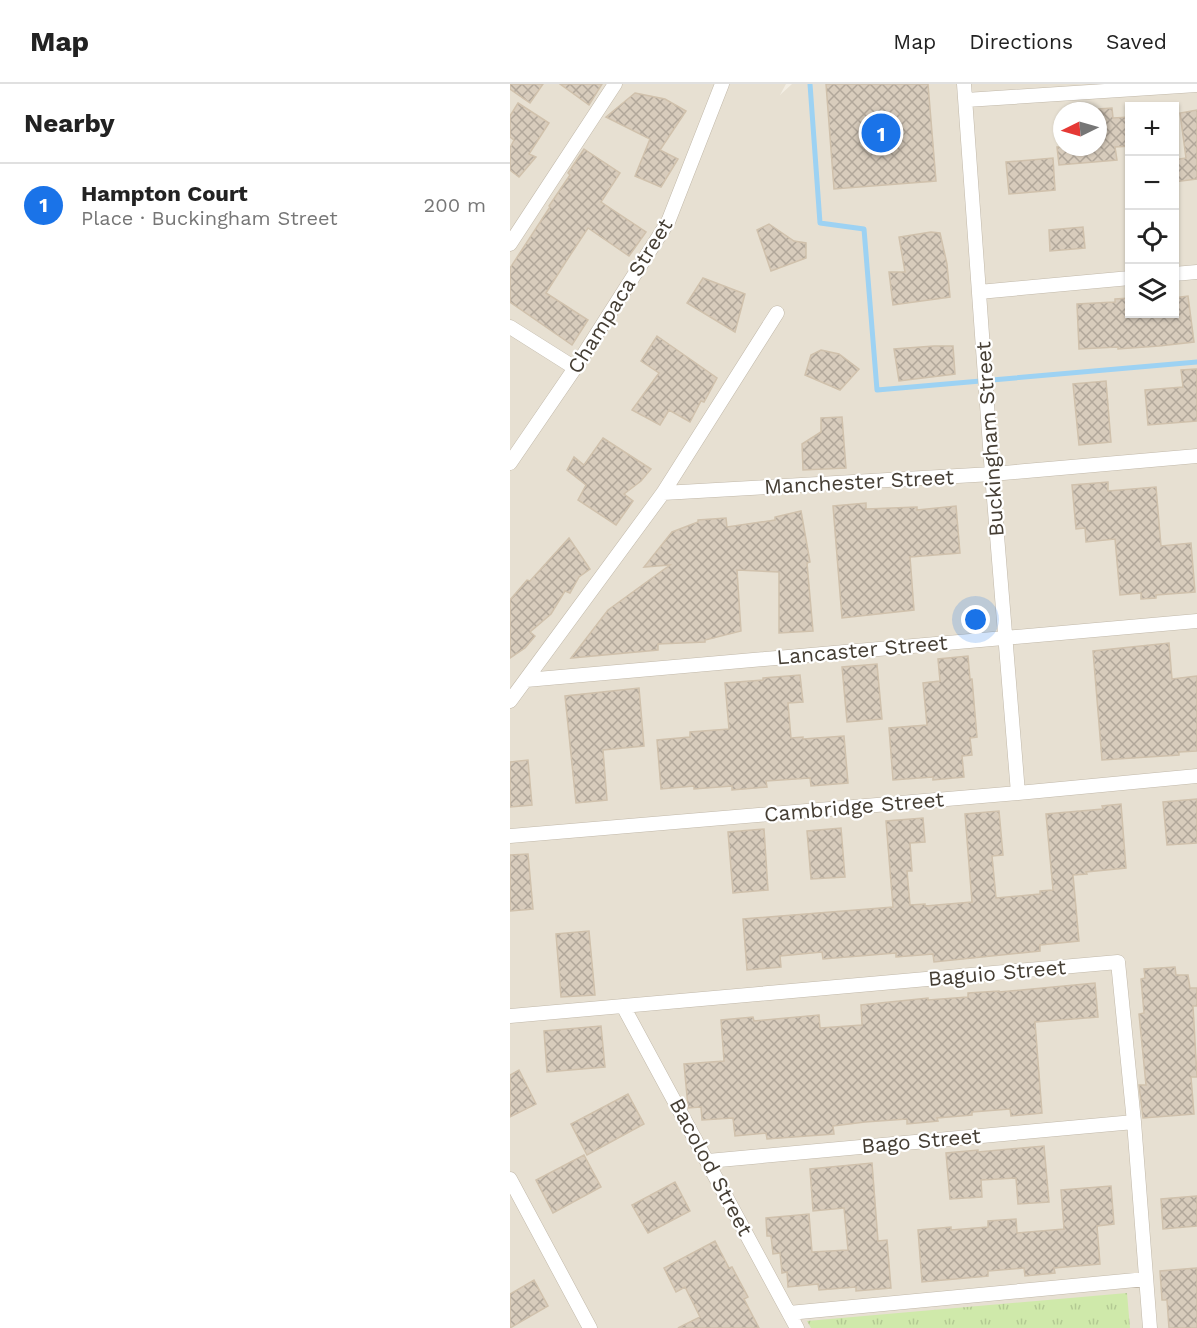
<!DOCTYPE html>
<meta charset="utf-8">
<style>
:root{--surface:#fff;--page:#f2f2f2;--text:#222;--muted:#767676;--line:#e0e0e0;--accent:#1a73e8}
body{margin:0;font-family:"Work Sans",sans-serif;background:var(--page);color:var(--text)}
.controls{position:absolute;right:18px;top:18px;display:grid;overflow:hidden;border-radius:0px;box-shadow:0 2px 4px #0004}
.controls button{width:54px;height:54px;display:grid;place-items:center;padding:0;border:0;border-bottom:2px solid var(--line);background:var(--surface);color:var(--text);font:30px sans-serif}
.compass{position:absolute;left:543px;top:18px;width:54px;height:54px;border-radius:50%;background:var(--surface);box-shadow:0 2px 4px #0004;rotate:265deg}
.you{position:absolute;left:466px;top:536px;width:21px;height:21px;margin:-15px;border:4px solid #fff;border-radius:50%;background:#1a73e8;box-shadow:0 0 0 9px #1a73e833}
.badge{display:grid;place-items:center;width:39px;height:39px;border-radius:50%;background:var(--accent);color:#fff;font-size:20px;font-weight:700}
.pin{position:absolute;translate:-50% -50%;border:3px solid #fff;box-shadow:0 2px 6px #0006}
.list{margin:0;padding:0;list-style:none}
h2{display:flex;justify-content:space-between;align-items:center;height:78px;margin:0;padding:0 24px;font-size:26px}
h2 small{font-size:20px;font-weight:400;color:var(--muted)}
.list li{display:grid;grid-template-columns:39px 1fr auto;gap:18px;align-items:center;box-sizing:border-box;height:84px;padding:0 24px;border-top:2px solid var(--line)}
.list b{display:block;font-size:22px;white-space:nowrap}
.list p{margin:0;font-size:20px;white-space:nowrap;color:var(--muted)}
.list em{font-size:20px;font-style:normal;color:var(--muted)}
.icon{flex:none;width:33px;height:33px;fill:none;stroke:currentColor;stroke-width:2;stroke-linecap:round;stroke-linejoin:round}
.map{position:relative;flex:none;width:687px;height:1244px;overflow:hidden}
header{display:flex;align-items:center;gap:36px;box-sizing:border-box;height:84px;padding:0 30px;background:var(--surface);border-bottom:2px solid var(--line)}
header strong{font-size:28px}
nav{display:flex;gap:33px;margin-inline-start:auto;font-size:21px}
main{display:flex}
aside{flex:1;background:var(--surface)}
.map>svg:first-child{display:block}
.residential{fill:#e7e0d2;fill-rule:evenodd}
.park{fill:url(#park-tufts)}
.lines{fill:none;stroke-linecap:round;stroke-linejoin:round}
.stream{stroke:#9dd2f3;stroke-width:5}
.building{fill:url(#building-cross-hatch);stroke:#d0c1ac;stroke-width:1.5}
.street-casing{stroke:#c1b8a9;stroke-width:15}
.street{stroke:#fff;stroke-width:14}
.labels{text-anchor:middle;stroke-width:4.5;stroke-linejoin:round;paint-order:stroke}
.street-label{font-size:21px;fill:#453e34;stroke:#fff}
</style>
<header>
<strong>Map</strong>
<nav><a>Map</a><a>Directions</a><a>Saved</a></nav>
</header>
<main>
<aside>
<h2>Nearby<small></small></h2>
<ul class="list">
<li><span class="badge">1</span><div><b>Hampton Court</b><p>Place · Buckingham Street</p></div><em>200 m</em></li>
</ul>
</aside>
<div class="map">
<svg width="687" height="1244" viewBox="0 0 687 1244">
<defs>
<pattern id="park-tufts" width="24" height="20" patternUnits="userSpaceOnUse" patternTransform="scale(1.5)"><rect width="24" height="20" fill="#cfe9aa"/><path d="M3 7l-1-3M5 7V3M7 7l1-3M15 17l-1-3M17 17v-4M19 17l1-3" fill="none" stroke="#b3c993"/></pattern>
<pattern id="building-cross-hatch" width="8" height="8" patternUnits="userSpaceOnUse" patternTransform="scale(1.5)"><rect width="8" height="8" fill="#d8ccbc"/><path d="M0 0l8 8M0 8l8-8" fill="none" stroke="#b1a79a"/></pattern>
</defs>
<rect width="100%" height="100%" fill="#f3eee4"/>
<!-- residential -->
<path class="residential" d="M 0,0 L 276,0 L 270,11 L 282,0 L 687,0 L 687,1244 L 0,1244 ZM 620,22 L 664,22 L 664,230 L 620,230 ZM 552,27 L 588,27 L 588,63 L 552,63 Z"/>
<!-- park -->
<path class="park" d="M 617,1209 L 620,1244 L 301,1244 L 297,1237 Z"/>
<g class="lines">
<!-- stream -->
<path class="stream" d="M 300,0 L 310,139 L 354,145 L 367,306 L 687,278"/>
</g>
<!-- building -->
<path class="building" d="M 0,0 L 33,0 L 20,19 L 0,5 Z
M 50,0 L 92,0 L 79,21 Z
M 316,0 L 418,0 L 426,97 L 324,105 Z
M 125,9 L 155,15 L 176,27 L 150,66 L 168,75 L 151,103 L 125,92 L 140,55 L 96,33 Z
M 8,19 L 39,39 L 19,70 L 26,73 L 9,93 L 0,86 L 0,64 L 4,56 L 0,53 L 0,32 Z
M 602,24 L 603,34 L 620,33 L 620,62 L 605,63 L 607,76 L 549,81 L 547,63 L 588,63 L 588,25 Z
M 687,26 L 687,95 L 664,98 L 664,76 L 676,74 L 670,29 Z
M 74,65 L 110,89 L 91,118 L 136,148 L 119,172 L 78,144 L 55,179 L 36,209 L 78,236 L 62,261 L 0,218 L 0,184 L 40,123 L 39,122 L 60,91 L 58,89 Z
M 543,74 L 545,106 L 499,110 L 496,78 Z
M 259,140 L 284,157 L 296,159 L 296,174 L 261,187 L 247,146 Z
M 573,143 L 575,164 L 540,167 L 539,146 Z
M 421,148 L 430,149 L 437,180 L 440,213 L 383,221 L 379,188 L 395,188 L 389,153 Z
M 193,194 L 235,210 L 225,248 L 177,219 Z
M 678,212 L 684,258 L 649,262 L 608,265 L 608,263 L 569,265 L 567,220 L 605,218 L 605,215 L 620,214 L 620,230 L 664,230 L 664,214 Z
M 147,252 L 207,294 L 194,318 L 191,317 L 180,338 L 159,326 L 150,341 L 122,326 L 149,289 L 131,277 Z
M 424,262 L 443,262 L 445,290 L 389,297 L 384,265 Z
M 311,266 L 329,270 L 349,285 L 330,306 L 295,291 L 301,271 Z
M 687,285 L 687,337 L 638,341 L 635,306 L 673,303 L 671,286 Z
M 596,297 L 601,358 L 569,361 L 563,300 Z
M 332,333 L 336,384 L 293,386 L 292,360 L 311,348 L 311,334 Z
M 93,354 L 141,385 L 131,397 L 114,410 L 123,417 L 106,441 L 68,416 L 76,401 L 57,386 L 64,373 L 74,381 Z
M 598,398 L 598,407 L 646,403 L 651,462 L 681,459 L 685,508 L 646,511 L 646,514 L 631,515 L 631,509 L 610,511 L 605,455 L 576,458 L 575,444 L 566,445 L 562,401 Z
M 356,419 L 356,425 L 407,423 L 407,426 L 446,422 L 450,469 L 400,473 L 404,526 L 332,534 L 323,422 Z
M 291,427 L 300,478 L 297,479 L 303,547 L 269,549 L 269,488 L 227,486 L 231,547 L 195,556 L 195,558 L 148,560 L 148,566 L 61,574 L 98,526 L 160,481 L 134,483 L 162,448 L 188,438 L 188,436 L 216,434 L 217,443 L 265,436 L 265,433 Z
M 59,454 L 80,485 L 69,493 L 60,509 L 55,507 L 41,530 L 20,548 L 25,552 L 15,564 L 0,574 L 0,516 L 17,496 L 20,497 Z
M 659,559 L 662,595 L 687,592 L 687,667 L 669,668 L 669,671 L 592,676 L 583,567 Z
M 458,572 L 460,595 L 462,595 L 467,653 L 460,654 L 462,671 L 452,672 L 454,693 L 423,696 L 423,693 L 383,696 L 379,644 L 417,641 L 413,599 L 430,597 L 428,575 Z
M 367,580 L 372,635 L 337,638 L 332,583 Z
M 290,591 L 293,618 L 278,619 L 281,654 L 293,653 L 293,655 L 334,652 L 338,699 L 301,702 L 300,694 L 256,697 L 257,703 L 222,706 L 222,702 L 184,705 L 184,702 L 151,705 L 147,656 L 180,653 L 180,648 L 219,645 L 215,599 L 253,596 L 253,594 Z
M 129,604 L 134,662 L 93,666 L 97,716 L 66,719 L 55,612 Z
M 18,676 L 22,721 L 0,723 L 0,678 Z
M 687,715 L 687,759 L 657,761 L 653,718 Z
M 611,720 L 616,784 L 576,788 L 577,790 L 563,791 L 569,857 L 530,861 L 530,867 L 424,878 L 423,870 L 386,873 L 386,869 L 313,875 L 312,868 L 270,872 L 271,883 L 237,886 L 233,835 L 383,823 L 376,737 L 413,734 L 415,758 L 400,759 L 402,787 L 397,787 L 400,821 L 415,820 L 415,822 L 462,818 L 455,730 L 489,727 L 493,771 L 482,772 L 486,814 L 530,810 L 530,807 L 543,806 L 536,730 L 593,725 L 592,722 Z
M 331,744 L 335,793 L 301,795 L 297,747 Z
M 254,745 L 258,806 L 223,809 L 218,748 Z
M 18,770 L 23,825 L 0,827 L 0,771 Z
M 79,847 L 85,911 L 51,913 L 46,850 Z
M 665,883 L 666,891 L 678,891 L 680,904 L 687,904 L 687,922 L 683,922 L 687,993 L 681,993 L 684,1030 L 633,1034 L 629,1001 L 636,1001 L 629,930 L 634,929 L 631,895 L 635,894 L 634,885 Z
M 585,899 L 588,933 L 525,938 L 532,1029 L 501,1032 L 500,1025 L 462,1028 L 462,1031 L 427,1034 L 428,1037 L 397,1040 L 397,1035 L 355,1038 L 323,1042 L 324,1050 L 257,1055 L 256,1049 L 225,1052 L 223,1034 L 192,1036 L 191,1023 L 178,1024 L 178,1023 L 174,980 L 214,977 L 211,936 L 243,933 L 244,937 L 309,931 L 310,944 L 352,941 L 351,921 L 418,914 L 418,916 L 458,913 L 458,909 L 489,907 L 489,908 Z
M 91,942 L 95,983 L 37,988 L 34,947 Z
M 9,986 L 26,1020 L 0,1033 L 0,991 Z
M 118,1010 L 134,1040 L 77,1071 L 61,1040 Z
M 534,1062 L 539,1118 L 508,1120 L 506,1094 L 471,1096 L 472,1113 L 440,1115 L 436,1069 L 468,1066 L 468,1068 Z
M 74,1071 L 91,1103 L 43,1129 L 26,1096 Z
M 362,1079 L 368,1157 L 377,1156 L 381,1204 L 346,1207 L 346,1203 L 309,1206 L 308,1200 L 278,1203 L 277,1188 L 272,1189 L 270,1169 L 263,1170 L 261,1152 L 257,1152 L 256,1134 L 299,1130 L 302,1168 L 338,1166 L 334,1124 L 303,1127 L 300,1085 Z
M 165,1098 L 180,1127 L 138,1149 L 122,1121 Z
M 601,1102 L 604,1140 L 587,1142 L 590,1180 L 544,1184 L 545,1189 L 515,1192 L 514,1184 L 478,1187 L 478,1192 L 412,1198 L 408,1146 L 441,1143 L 441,1146 L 478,1143 L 478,1137 L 506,1135 L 507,1149 L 554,1145 L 551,1106 Z
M 687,1112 L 687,1142 L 653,1145 L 651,1115 Z
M 205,1157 L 219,1184 L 222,1183 L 238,1213 L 234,1215 L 249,1244 L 168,1244 L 190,1233 L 175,1203 L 166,1208 L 154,1184 Z
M 687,1184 L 687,1244 L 659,1244 L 657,1216 L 652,1216 L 650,1187 Z
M 24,1196 L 38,1222 L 0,1244 L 0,1210 Z"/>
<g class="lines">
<!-- street casing -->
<g class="street-casing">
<path id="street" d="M 454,0 L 482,390 L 508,709
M 456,16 L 687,1
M 0,160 L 105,0
M 664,190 L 687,188
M 469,208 L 620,194
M 0,243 L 65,284
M 0,379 L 65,284 L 158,138 L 212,0
M 153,409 L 482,390 L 687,372
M 16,596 L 687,537
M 0,617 L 153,409 L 267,229
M 0,752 L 508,709 L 687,692
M 113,922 L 287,1244
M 0,932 L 608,878 L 624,1038 L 640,1244
M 198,1077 L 624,1038
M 0,1095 L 80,1244
M 279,1229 L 636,1195"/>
</g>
<!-- street -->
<use href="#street" class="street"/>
</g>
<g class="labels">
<!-- street labels -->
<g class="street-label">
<text transform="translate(110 212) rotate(-58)" y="7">Champaca Street</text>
<text transform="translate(480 355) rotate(-94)" y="7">Buckingham Street</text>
<text transform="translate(349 398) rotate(-3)" y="7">Manchester Street</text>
<text transform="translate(352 566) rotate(-5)" y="7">Lancaster Street</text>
<text transform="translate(344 723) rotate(-5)" y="7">Cambridge Street</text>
<text transform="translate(487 889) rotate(-5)" y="7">Baguio Street</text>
<text transform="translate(411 1057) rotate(-5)" y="7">Bago Street</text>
<text transform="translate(201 1083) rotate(62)" y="7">Bacolod Street</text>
</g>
</g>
</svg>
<div class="controls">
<button>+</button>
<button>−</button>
<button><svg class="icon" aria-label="locate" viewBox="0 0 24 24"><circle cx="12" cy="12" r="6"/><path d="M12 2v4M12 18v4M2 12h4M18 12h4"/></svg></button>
<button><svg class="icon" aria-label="layers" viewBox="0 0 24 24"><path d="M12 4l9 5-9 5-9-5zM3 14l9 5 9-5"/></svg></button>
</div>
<svg class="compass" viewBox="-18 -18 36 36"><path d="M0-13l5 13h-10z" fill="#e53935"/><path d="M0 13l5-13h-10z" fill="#767676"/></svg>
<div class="you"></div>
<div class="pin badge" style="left:371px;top:49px">1</div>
</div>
</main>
